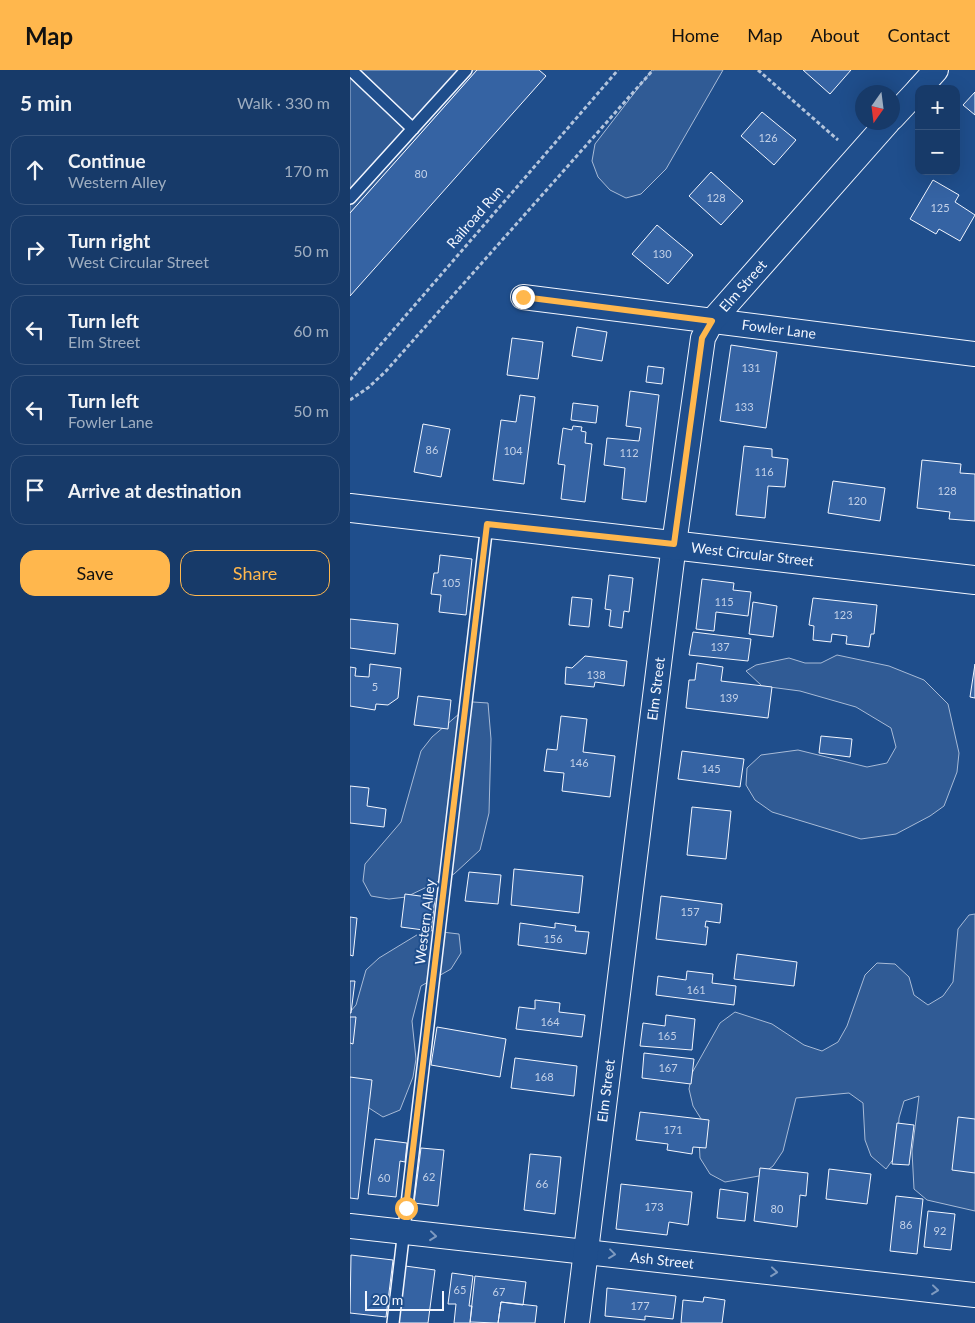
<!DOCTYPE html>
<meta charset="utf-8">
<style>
:root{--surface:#173a69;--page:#244571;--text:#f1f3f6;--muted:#9eadc0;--line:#36547d;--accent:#ffb74d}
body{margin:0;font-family:Lato,sans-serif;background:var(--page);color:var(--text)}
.controls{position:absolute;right:15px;top:15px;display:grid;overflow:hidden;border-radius:10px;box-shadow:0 5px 20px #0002}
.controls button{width:45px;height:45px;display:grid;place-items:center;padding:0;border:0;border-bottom:1px solid var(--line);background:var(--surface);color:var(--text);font:25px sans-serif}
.compass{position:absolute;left:505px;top:15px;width:45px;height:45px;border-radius:50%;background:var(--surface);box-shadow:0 5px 20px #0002;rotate:194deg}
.scale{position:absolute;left:15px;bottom:12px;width:79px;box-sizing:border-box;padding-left:5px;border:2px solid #f2f6ff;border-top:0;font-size:14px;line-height:18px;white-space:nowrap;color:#f2f6ff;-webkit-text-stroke:4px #1f4e8c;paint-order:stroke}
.stop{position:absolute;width:15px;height:15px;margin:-11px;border:4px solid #ffb74d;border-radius:50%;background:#fff}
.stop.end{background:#ffb74d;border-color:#fff;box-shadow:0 1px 5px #0008}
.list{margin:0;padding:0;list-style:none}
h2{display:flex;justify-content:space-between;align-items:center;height:65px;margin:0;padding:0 20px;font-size:21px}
h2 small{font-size:16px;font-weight:400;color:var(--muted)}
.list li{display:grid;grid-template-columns:32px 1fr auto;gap:15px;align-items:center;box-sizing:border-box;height:70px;margin:0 10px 10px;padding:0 10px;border:1px solid var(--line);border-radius:15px}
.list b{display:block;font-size:19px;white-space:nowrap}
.list p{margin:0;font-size:16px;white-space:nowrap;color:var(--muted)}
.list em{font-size:16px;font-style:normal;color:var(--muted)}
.actions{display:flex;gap:10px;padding:15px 20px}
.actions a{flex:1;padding:11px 0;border:1px solid var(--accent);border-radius:15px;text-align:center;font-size:18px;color:var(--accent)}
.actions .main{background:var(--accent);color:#111}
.icon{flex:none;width:28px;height:28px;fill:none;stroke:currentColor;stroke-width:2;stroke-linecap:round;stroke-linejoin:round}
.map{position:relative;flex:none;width:625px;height:1253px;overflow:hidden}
header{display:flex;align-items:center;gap:30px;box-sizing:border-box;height:70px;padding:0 25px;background:var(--accent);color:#111}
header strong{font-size:24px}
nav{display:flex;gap:28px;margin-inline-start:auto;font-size:18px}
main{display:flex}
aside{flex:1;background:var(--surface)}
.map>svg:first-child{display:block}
.built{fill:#305b95;stroke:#a8bbd7}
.building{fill:#3563a3;stroke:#f2f6ff}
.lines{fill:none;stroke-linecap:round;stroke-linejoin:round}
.service-casing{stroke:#f2f6ff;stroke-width:14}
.minor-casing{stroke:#f2f6ff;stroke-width:26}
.tertiary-casing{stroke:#f2f6ff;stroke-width:30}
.path{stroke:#b3c4dc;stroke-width:3;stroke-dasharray:4 2.5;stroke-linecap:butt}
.service{stroke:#1f4e8c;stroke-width:11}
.minor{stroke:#1f4e8c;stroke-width:24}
.tertiary{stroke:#1f4e8c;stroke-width:28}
.oneway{stroke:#7e9ac0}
.route{stroke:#ffb74d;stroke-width:6}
.labels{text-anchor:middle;stroke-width:4;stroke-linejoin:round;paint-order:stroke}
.number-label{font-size:11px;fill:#c3d1e8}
.street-label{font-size:14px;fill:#f2f6ff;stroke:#1f4e8c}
</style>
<header>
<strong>Map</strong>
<nav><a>Home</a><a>Map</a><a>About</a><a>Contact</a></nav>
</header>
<main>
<aside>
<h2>5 min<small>Walk · 330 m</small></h2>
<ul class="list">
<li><svg class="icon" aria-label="ahead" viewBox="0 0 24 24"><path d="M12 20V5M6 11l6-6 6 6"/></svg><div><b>Continue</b><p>Western Alley</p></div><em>170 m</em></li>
<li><svg class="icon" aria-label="right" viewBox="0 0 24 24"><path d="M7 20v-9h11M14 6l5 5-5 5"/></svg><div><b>Turn right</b><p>West Circular Street</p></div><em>50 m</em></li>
<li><svg class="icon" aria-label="left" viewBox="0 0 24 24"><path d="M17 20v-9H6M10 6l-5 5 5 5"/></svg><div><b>Turn left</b><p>Elm Street</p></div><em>60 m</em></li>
<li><svg class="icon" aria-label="left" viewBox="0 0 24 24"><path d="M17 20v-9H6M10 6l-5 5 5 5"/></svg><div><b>Turn left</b><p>Fowler Lane</p></div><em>50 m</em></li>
<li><svg class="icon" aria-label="arrive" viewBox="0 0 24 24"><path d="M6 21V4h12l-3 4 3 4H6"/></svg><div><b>Arrive at destination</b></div></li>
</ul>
<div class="actions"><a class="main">Save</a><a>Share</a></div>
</aside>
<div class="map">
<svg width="625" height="1253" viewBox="0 0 625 1253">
<rect width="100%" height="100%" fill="#1f4e8c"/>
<!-- built -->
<path class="built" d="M 0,0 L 127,0 L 0,143 Z
M 302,0 L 373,0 L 316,99 L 291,124 L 276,128 L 260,120 L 248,107 L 242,91 L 245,74 Z
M 487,585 L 539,596 L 574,610 L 598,634 L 609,683 L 607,702 L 594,736 L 580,746 L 546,764 L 511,769 L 422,742 L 405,730 L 396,715 L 397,698 L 411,685 L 448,680 L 517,697 L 537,693 L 546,677 L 541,658 L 506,637 L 450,621 L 412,616 L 396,601 L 406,595 L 439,588 L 455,593 L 471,593 Z
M 123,632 L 138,633 L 141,669 L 139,743 L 130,780 L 104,804 L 56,827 L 39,829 L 21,826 L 13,811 L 15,794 L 51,752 L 71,681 L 82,667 Z
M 625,844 L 625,1141 L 577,1130 L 564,1119 L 562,1081 L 569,1026 L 554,1031 L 549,1048 L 547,1084 L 536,1099 L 521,1086 L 515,1070 L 513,1033 L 499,1023 L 446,1028 L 433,1081 L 423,1096 L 409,1106 L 375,1112 L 360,1104 L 350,1088 L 349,1069 L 353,1052 L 343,1036 L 339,1019 L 342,1003 L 370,953 L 385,942 L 422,954 L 454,975 L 472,981 L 488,972 L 497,956 L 515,905 L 527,893 L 545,894 L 559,907 L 564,925 L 578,935 L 593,926 L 603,912 L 608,859 L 619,845 Z
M 75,860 L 109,864 L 111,883 L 101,899 L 71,916 L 62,951 L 66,989 L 63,1007 L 50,1040 L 33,1047 L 19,1038 L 0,1012 L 0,942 L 6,935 L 16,900 L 29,888 Z"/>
<!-- building -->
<path class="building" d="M 127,0 L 189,0 L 196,6 L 0,226 L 0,143 Z
M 453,0 L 501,0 L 480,24 Z
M 625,22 L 625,45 L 613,35 Z
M 412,42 L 446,70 L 424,95 L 391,66 Z
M 361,102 L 393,131 L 371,155 L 339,126 Z
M 583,110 L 609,125 L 605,132 L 625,145 L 610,171 L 589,159 L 586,164 L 560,149 Z
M 307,155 L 343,185 L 318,214 L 282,184 Z
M 227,257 L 257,262 L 252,291 L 222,286 Z
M 162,268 L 193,272 L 188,309 L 157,305 Z
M 381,275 L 427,282 L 416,358 L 370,351 Z
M 298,296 L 314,298 L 312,314 L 296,312 Z
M 280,321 L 309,325 L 296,432 L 272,429 L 275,398 L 254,395 L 257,368 L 289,371 L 291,358 L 276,356 Z
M 170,325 L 185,327 L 174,414 L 143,410 L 151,350 L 166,352 Z
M 223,333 L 248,336 L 246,353 L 221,350 Z
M 73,354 L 100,359 L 91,407 L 64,402 Z
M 223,356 L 232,357 L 231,361 L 236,362 L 235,373 L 242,374 L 235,432 L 211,429 L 215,395 L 208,394 L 213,358 L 222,360 Z
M 394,376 L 422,379 L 422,387 L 438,389 L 435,417 L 418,416 L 415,448 L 386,445 Z
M 572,390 L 611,394 L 610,403 L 625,404 L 625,451 L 599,449 L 600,442 L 567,438 Z
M 483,411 L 535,418 L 530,451 L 478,443 Z
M 90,485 L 122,489 L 116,545 L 89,542 L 91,525 L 81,524 L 84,503 L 88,503 Z
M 259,505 L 283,508 L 279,542 L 274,541 L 272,558 L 259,556 L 261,540 L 255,539 Z
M 352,509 L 384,513 L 383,520 L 401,522 L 398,546 L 366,542 L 364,561 L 346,559 Z
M 222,527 L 242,529 L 239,557 L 219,555 Z
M 463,528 L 527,535 L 524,564 L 521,564 L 519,577 L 496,574 L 497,566 L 482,564 L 481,572 L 463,570 L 464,556 L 459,555 Z
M 403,532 L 427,536 L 423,567 L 399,564 Z
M 0,549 L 48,554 L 45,584 L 0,578 Z
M 343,562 L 401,569 L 398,591 L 339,585 Z
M 235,586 L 277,591 L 274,616 L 245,612 L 244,617 L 215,614 L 216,597 L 222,598 Z
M 347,593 L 373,597 L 371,611 L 422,617 L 418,648 L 336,638 L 339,610 L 345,610 Z
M 20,594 L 51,598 L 48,628 L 38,635 L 26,634 L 25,640 L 0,636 L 0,597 L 6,598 L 5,606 L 19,607 Z
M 625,594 L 625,628 L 620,627 Z
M 68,626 L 101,630 L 98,659 L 64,655 Z
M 211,646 L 237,649 L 233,682 L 265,686 L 260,727 L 212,721 L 214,703 L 194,701 L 197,679 L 207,680 Z
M 471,666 L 502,669 L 500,687 L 469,683 Z
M 332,681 L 394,689 L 390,717 L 328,709 Z
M 0,716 L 19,718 L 17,736 L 36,739 L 34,757 L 0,753 Z
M 342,737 L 381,741 L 376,789 L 337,785 Z
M 164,799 L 233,806 L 229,843 L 161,835 Z
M 119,802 L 151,805 L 148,834 L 115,831 Z
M 55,824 L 85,828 L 81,861 L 51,857 Z
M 311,826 L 372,834 L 370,853 L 356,851 L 355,857 L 358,857 L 356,875 L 306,869 Z
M 0,847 L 7,848 L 3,886 L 0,885 Z
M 170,853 L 205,858 L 205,853 L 226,856 L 225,861 L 239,862 L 236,884 L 168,875 Z
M 387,884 L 447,892 L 444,916 L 384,909 Z
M 337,901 L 363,904 L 362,913 L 386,916 L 384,935 L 306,925 L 308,906 L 336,910 Z
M 0,911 L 5,911 L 1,943 L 0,943 Z
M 185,930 L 210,933 L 209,942 L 235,945 L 232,967 L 166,959 L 169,937 L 185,939 Z
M 316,945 L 345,949 L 342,980 L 290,976 L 293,953 L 315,956 Z
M 0,947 L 6,947 L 3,974 L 0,973 Z
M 87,957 L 156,969 L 150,1007 L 81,995 Z
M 294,983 L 344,989 L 341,1014 L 292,1008 Z
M 165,988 L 227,996 L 224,1026 L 161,1018 Z
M 0,1007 L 22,1010 L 8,1129 L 0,1128 Z
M 290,1042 L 359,1050 L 356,1078 L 343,1077 L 342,1084 L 317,1080 L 318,1074 L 286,1070 Z
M 608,1047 L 625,1049 L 625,1103 L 602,1100 Z
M 547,1053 L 564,1055 L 559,1095 L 542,1094 Z
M 25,1069 L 57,1073 L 55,1092 L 50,1091 L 46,1127 L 18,1124 Z
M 71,1078 L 94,1080 L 88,1136 L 64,1133 Z
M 180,1084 L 211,1087 L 205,1144 L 174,1140 Z
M 410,1098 L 458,1103 L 456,1126 L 450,1125 L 447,1157 L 404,1151 Z
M 479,1099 L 521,1104 L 517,1134 L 476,1129 Z
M 271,1114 L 342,1122 L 338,1155 L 319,1152 L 317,1165 L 266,1159 Z
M 370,1119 L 398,1123 L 395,1151 L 367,1148 Z
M 546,1126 L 573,1129 L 567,1184 L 540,1181 Z
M 578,1141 L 605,1144 L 601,1180 L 574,1177 Z
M 1,1185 L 43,1190 L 36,1247 L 0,1243 Z
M 55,1196 L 85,1200 L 78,1253 L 48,1253 Z
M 102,1203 L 123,1206 L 119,1236 L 122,1236 L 120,1253 L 104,1253 L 106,1234 L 98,1234 Z
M 125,1206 L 176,1212 L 173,1235 L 151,1232 L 148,1253 L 120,1252 Z
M 257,1218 L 326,1226 L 323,1249 L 295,1246 L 295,1250 L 255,1246 Z
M 354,1227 L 375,1230 L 372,1253 L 331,1253 L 333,1230 L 353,1232 Z
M 151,1232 L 187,1236 L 185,1253 L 148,1253 Z"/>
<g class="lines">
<!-- service casing -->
<g class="service-casing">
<path id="service" d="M 1,0 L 63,59
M 0,128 L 116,0
M 43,1253 L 137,454"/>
</g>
<!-- minor casing -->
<g class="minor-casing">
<g id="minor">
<path d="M 569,19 L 586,0"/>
<path d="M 542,48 L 569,19"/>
<path id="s1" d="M 173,227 L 625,284"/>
<path id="s2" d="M 0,1156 L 625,1225"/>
<path id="s3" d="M 227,1253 L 324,474 L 353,268 L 362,251 L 538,52"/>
</g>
</g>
<!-- tertiary casing -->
<g class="tertiary-casing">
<g id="tertiary">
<path id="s4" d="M 0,438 L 625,510"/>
</g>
</g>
<!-- path -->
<path class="path" d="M 408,0 L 488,70
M 0,310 L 268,0
M 0,330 L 19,317 L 36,301 L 303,0"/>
<!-- service -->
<use href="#service" class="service"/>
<!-- minor -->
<use href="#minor" class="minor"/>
<!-- tertiary -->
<use href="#tertiary" class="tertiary"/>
</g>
<!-- one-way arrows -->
<defs><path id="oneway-chevron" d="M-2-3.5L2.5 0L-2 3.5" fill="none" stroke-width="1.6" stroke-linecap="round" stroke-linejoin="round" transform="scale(1.25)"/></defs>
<g class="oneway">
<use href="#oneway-chevron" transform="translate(83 1166) rotate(6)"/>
<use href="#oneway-chevron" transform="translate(262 1184) rotate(7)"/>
<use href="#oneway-chevron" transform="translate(424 1202) rotate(6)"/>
<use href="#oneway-chevron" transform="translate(585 1220) rotate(6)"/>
</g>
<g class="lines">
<!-- route -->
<path class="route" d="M 56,1138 L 137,454 L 324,474 L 352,268 L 362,251 L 173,227"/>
</g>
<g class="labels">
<!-- number labels -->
<g class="number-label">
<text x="418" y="72">126</text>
<text x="71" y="108">80</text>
<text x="366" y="132">128</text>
<text x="590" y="142">125</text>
<text x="312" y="188">130</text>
<text x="401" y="302">131</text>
<text x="394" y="341">133</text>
<text x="82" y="384">86</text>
<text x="163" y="385">104</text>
<text x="279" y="387">112</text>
<text x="414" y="406">116</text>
<text x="597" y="425">128</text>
<text x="507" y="435">120</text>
<text x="101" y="517">105</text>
<text x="374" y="536">115</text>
<text x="493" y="549">123</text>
<text x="370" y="581">137</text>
<text x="246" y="609">138</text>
<text x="25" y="621">5</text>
<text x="379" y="632">139</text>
<text x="229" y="697">146</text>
<text x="361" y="703">145</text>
<text x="340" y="846">157</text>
<text x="203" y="873">156</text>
<text x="346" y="924">161</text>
<text x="200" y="956">164</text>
<text x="317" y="970">165</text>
<text x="318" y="1002">167</text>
<text x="194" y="1011">168</text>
<text x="323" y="1064">171</text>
<text x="79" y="1111">62</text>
<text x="34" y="1112">60</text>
<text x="192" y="1118">66</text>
<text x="304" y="1141">173</text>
<text x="427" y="1143">80</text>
<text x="556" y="1159">86</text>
<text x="590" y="1165">92</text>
<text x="110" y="1224">65</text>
<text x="149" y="1226">67</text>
<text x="290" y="1240">177</text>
</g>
<!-- street labels -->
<g class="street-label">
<text transform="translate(125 147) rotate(-49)" y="5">Railroad Run</text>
<text dy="5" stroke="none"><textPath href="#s3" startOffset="1059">Elm Street</textPath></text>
<text dy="5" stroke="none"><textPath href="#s1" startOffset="258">Fowler Lane</textPath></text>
<text dy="5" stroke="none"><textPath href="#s4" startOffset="405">West Circular Street</textPath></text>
<text dy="5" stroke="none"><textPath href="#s3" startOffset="639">Elm Street</textPath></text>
<text transform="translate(75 852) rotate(-83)" y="5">Western Alley</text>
<text dy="5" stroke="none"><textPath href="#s3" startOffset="234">Elm Street</textPath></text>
<text dy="5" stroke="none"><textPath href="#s2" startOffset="314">Ash Street</textPath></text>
</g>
</g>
</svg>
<div class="controls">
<button>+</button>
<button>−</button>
</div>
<svg class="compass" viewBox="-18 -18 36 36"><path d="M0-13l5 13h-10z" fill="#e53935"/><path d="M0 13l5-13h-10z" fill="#9eadc0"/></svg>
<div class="scale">20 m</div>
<div class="stop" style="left:56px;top:1138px"></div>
<div class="stop end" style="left:173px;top:227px"></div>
</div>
</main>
